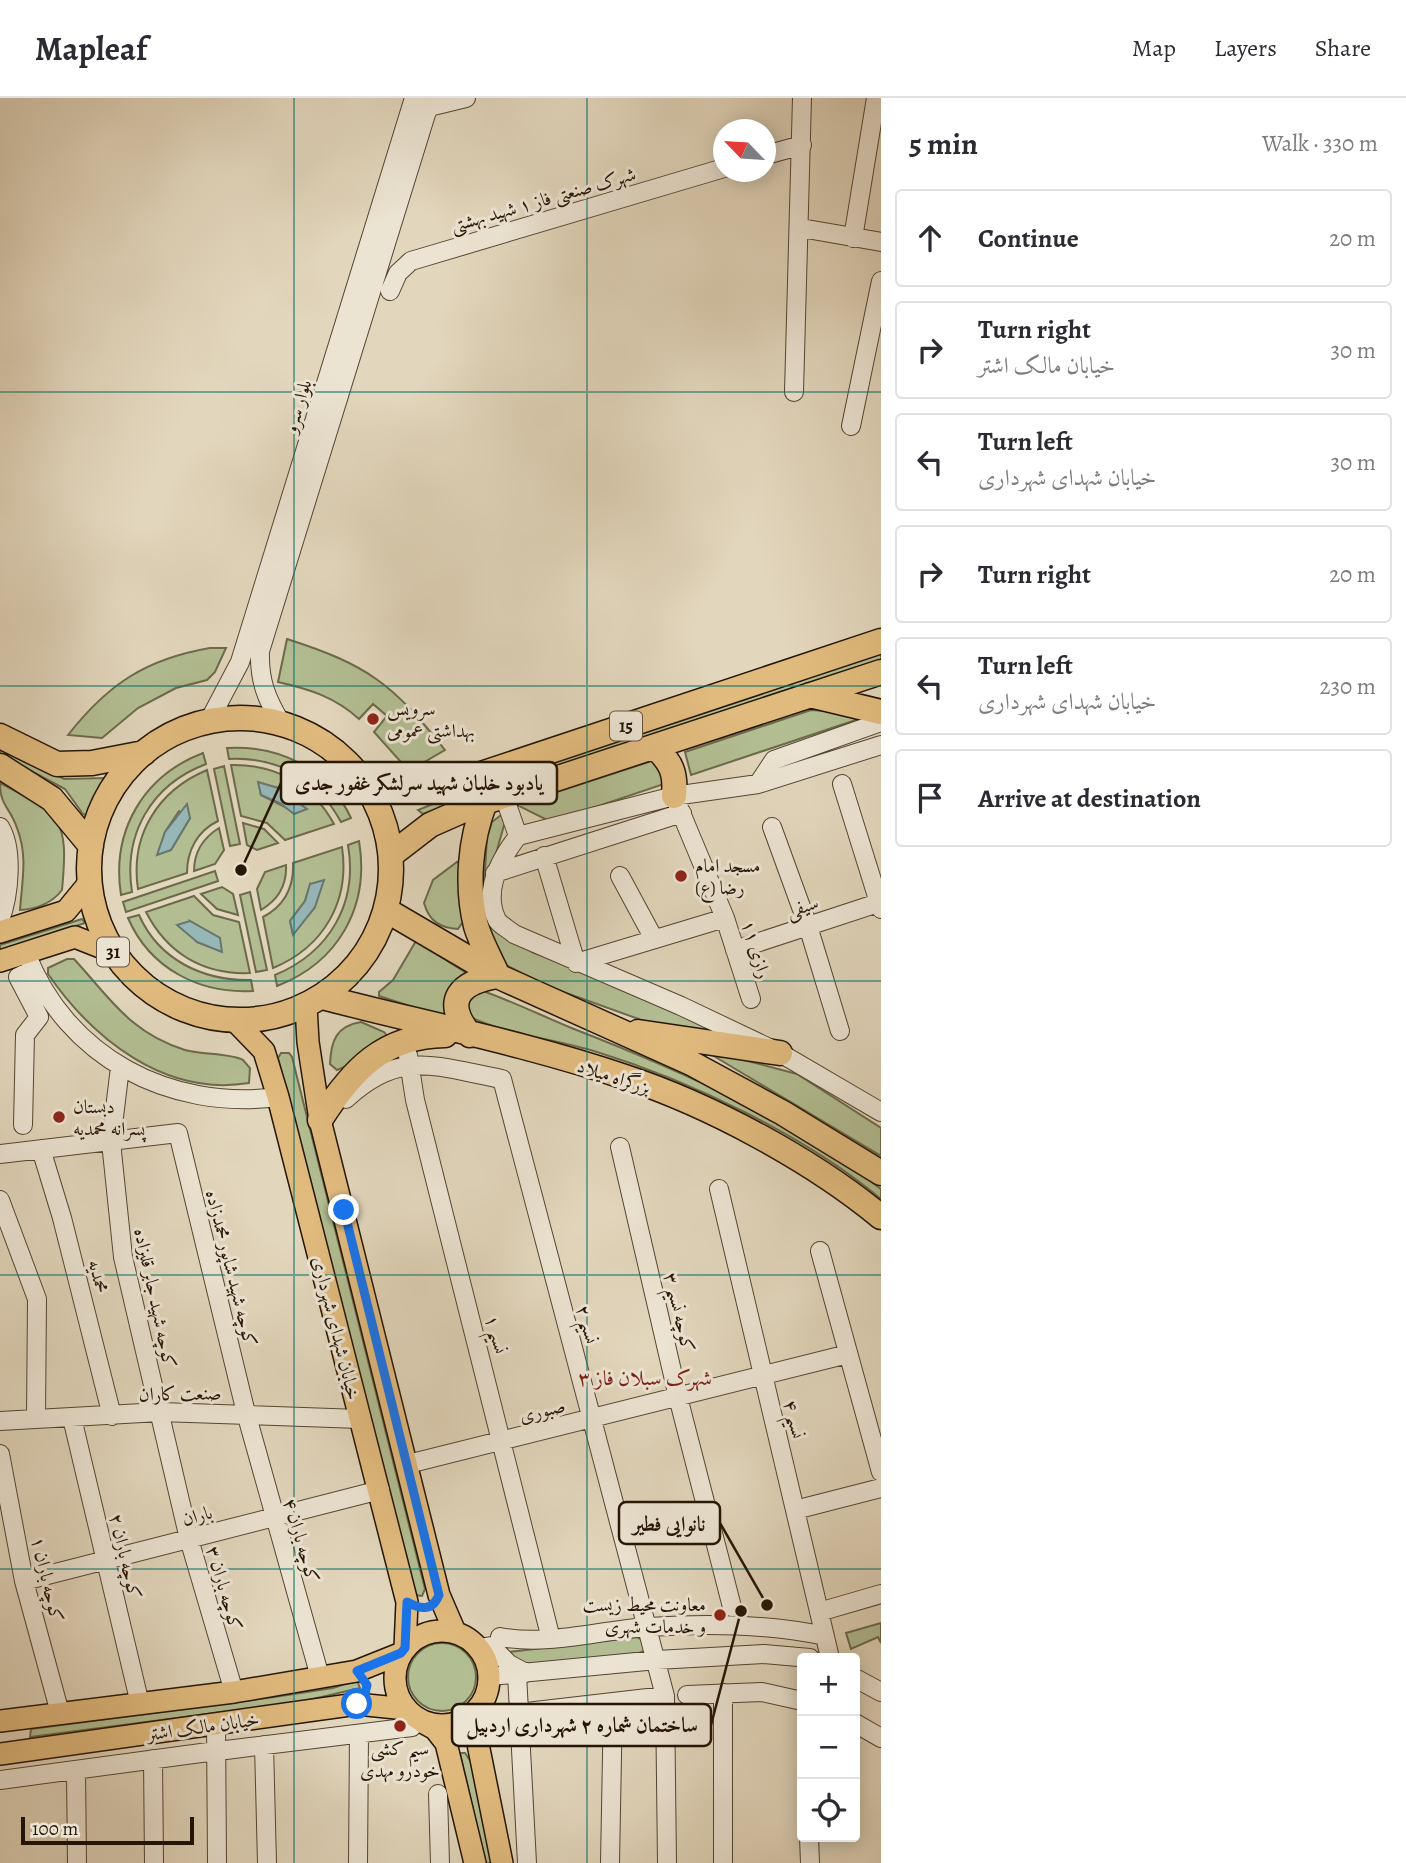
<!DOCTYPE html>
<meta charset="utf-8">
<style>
:root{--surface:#fff;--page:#f7f7f7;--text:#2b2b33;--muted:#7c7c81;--line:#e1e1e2}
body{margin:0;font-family:Alegreya,Amiri,serif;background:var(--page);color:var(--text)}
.controls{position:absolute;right:21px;bottom:21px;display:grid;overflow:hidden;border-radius:7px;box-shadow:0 4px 18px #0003}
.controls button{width:63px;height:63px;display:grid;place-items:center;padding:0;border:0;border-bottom:2px solid var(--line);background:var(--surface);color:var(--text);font:35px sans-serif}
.compass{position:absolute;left:713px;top:21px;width:63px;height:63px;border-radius:50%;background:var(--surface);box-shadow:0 4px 18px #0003;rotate:295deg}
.scale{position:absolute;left:21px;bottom:18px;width:173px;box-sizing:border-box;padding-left:7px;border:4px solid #251504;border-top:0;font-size:19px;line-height:24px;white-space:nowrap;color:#251504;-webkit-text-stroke:5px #ece4d3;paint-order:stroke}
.stop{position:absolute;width:21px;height:21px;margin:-16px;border:5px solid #1a73e8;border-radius:50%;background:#fff}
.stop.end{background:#1a73e8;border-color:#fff;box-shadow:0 2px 7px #0008}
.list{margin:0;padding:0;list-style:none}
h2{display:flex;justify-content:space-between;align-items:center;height:91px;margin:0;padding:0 28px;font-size:30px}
h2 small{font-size:23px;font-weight:400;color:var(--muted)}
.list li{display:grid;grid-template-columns:46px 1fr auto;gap:21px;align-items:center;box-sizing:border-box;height:98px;margin:0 14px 14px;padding:0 14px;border:2px solid var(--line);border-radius:7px}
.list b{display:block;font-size:26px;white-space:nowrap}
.list p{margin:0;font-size:23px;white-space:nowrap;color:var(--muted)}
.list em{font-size:23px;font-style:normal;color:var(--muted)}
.icon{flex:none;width:38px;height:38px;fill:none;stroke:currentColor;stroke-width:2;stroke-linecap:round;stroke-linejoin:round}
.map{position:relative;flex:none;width:881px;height:1765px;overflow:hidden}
header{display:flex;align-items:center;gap:42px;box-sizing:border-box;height:98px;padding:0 35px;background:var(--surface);border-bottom:2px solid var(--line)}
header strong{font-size:33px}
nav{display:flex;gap:38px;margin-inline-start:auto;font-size:24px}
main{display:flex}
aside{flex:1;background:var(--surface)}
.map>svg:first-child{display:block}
.green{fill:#b2be92;stroke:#6c6a4b;stroke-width:2;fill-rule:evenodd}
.water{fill:#96b7b8;stroke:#697670;stroke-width:2}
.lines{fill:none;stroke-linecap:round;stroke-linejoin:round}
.minor-casing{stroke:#544532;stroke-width:20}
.major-casing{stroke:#251504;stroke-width:24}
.highway-casing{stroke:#251504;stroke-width:27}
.minor{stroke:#ece4d3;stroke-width:18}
.major{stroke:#e1bb7e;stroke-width:21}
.highway{stroke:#e1bb7e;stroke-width:24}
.route{stroke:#1a73e8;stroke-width:9}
.grid{fill:none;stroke:#0f766e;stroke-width:2;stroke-opacity:0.55}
.poi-dot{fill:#8f2418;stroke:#ece4d3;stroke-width:2.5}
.labels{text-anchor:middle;stroke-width:6;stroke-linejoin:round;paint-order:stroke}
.shield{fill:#ece4d3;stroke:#615342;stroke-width:2}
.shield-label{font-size:18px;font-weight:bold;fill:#251504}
.street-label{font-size:19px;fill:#251504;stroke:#ece4d3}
.poi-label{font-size:19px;fill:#251504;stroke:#ece4d3;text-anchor:start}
.neighbourhood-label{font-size:21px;fill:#7a1f14;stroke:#ece4d3}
.leader{fill:none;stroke:#251504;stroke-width:2.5}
.callout-dot{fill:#251504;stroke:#ece4d3;stroke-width:2.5}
.callout{fill:#ece4d3;stroke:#251504;stroke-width:2.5}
.callout-label{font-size:21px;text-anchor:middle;font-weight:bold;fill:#251504}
</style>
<header>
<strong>Mapleaf</strong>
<nav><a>Map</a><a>Layers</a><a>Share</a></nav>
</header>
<main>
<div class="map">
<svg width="881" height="1765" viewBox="0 0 881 1765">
<rect width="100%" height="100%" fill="#e2d6bc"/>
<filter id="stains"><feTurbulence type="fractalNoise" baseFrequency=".00286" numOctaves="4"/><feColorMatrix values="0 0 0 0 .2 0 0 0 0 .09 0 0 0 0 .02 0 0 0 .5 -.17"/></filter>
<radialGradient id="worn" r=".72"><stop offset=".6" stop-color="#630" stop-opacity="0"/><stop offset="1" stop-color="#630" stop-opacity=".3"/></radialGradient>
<!-- green -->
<path class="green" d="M 287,541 C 368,567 393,586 445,652 L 409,673 L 374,634 L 387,618 L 373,606 L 359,621 C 335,599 309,591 278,584 Z
M 210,550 L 226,550 L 215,574 L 207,582 L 176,590 L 138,610 L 102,640 L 68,637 C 108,586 146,561 210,550 Z
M 881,555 L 881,562 L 482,694 L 423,716 L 418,712 L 460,695 Z
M 811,612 L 874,616 L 691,677 L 685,654 Z
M 0,649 L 64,681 L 105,680 L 88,718 L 83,716 L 65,691 L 0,656 Z
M 227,650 C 280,647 328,671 351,720 L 341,724 C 317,680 278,659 229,661 Z
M 203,655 L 206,666 C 151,687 123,736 132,794 L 121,797 C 111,733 143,678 203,655 Z
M 661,660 L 670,684 L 551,724 L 517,707 Z
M 231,667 C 276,666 312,686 334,726 L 285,742 L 267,725 L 241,718 ZM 259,685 L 278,690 L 297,702 L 289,711 L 261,697 Z
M 224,668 L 240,746 L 230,748 L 214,671 Z
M 207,672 L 218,723 C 197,733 187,753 187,775 L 138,791 C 130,738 157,693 207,672 ZM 179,713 L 190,720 L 171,752 L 158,756 L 165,734 Z
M 0,685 C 61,717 69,719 62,792 C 52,805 37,811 20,812 C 22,783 28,758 17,730 C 10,709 0,708 0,685 Z
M 501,717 L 506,720 L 490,777 L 495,828 L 532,854 L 621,887 L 748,943 L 658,928 L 547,888 L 506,867 L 482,824 L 487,739 L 492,724 Z
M 243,725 L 264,731 L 278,745 L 257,752 L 247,747 Z
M 219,730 L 224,752 L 215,766 L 194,773 C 194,754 203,740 219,730 Z
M 359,743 C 370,808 339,864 277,888 L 275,877 C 330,854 358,805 348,747 Z
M 342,749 C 350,803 324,849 273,870 L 263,819 C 284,808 294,789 293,765 ZM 310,787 L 315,809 L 293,836 L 290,823 L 305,803 Z
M 457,764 L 462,766 L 464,822 L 458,831 C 440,830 429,823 424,805 L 433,782 Z
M 286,767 C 287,787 278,802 261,812 L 257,791 L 265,774 Z
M 215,773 L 218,783 L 126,814 L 123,804 Z
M 222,789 L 233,796 L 238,817 L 217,811 L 201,796 Z
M 250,794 L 267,872 L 256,874 L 240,797 Z
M 194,798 L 213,817 L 239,824 L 250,875 C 203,877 167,855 146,814 ZM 190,823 L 219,840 L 220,853 L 197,844 Z
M 139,817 C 159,862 203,883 251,882 L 253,893 C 200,896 150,871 128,820 Z
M 82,821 L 85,825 L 0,853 L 0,847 Z
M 416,843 L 468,876 L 453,922 L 379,898 L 379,894 L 393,882 Z
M 67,861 L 74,861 C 110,900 130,935 185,952 C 203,957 229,955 243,962 L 250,970 L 249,985 C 165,999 93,941 48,876 L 48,870 Z
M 480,892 C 512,903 542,918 574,931 C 682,973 788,1020 881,1091 L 881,1101 C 805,1038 691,983 597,954 C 555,941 507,937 468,918 L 465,901 Z
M 361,924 L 384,934 L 388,939 L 354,965 L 337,972 L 330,966 C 331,943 336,928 361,924 Z
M 702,951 L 797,976 L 881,1030 L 881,1058 Z
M 281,955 L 289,955 L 292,959 L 425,1491 L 422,1498 L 415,1497 L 278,960 Z
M 881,1525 L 881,1545 L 878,1539 L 851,1551 L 846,1535 Z
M 637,1539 L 645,1543 L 644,1553 L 639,1555 L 533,1566 L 512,1564 L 509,1554 Z
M408 1579a34 34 0 1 1 68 0a34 34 0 1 1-68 0Z
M 357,1582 L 360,1590 L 300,1604 L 30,1639 L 31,1631 L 274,1599 L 333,1590 Z
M 460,1655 L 465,1655 L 471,1664 L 495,1765 L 485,1765 Z"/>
<!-- water -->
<path class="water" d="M 258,684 L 278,690 L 307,711 L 294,716 L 280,705 L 261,697 Z
M 187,706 L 190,720 L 171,752 L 157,757 L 165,734 Z
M 324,782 L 315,809 L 293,837 L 290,823 L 305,803 L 310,786 Z
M 190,823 L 220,840 L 222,854 L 197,844 L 177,827 Z"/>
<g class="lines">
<!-- minor casing -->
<g class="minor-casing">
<path id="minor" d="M 429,9 L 466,0
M 766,57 L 802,47
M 801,130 L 881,144
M 853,140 L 876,0
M 390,193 L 398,175 L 411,163 L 724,70
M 794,294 L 802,0
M 851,328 L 881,183
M 209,623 L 240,564 L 414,0
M 881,624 L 774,662 L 758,686 L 674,698 L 518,738 C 501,760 482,792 497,822 C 500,827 510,832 514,836 L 681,908 L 780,955 L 881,1014
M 281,625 C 266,600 259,582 260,553 L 431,0
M 758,686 L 881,647
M 842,686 L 881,811
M 504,698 L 518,738
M 674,698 L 725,820 L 751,901
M 0,729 C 14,752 9,798 0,822
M 772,729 L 808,828 L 840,933
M 544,758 L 576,865 L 725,820
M 495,775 L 682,715
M 620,778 L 654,841
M 735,852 L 881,804
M 26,855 C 66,959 169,1013 278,999
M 408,957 L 415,1002 L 551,1541
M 120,969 L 111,1044 L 123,1159 L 189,1441 L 234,1594
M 346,1001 C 400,950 437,969 502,981 L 665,1598 L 667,1765
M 23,1027 L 25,937 L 39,919 L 18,879 L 32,872
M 620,1049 L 678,1299 L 732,1509
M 41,1051 L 62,1120 L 112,1318
M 0,1056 L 178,1035 L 246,1315 L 320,1579
M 719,1091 L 830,1560
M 0,1102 L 37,1201 L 36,1320
M 820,1153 L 881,1374
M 72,1320 L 140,1606
M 0,1323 L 160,1314 L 360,1321
M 0,1356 L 24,1483 L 60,1615
M 408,1366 L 848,1256
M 795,1412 L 881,1390
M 24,1483 L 380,1392
M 819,1514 L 881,1496
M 500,1539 C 550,1548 599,1532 649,1529 C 708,1525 768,1526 825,1538
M 480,1550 L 491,1548 L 509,1566 L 526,1575
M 517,1576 L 527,1765
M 490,1578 L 657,1562 L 764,1556 L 810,1560
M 855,1580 L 881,1594
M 723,1595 L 723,1765
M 687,1597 L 762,1594 L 802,1603
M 518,1615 L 665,1598
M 855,1625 L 881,1640
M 216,1626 L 217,1765
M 264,1647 L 267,1765
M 226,1652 L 412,1629
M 153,1661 L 154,1765
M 76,1672 L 77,1765
M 0,1682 L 216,1653
M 438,1696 L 440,1765
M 809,1739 L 810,1765
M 358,1765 L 359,1636
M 610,1765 L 613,1604"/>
</g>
<!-- major casing -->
<g class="major-casing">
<path id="major" d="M 0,834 L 66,813 L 89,785
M 0,863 L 75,839 L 113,854
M 306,908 L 308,944 L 320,1022 L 439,1497 L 455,1534
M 235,923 L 264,953 L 278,999 L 407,1504 L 405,1550
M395 1580a47 47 0 1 1 94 0a47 47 0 1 1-94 0Z
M 479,1609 L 478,1646 L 502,1765
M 0,1623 L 234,1594 L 357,1573 L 402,1555
M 424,1625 L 435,1631 L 446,1645 L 475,1765
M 0,1656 L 357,1606 L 406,1611"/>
</g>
<!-- highway casing -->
<g class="highway-casing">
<path id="highway" d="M 810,597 L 881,614
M89 771a151 151 0 1 1 302 0a151 151 0 1 1-302 0Z
M 0,638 L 57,666 L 92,665 L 144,655
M 655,649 C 672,665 676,676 674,698
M 0,668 L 52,701 L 91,748
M 368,689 L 419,692 L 463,682 L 881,543
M 485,704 C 470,742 466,787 476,828 C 481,845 491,862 498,878
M 391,757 L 430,727 L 473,708 L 881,574
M 386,812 L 502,880 L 691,965 L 783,1015 L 881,1075
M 322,899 C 422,925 528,946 625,979 C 710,1007 812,1062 881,1119
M 638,934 L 780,955
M 470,937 C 442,902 460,884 498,878
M 320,1022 C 352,972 383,938 445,937"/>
</g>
<!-- minor -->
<use href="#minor" class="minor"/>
<!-- major -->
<use href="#major" class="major"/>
<!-- highway -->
<use href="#highway" class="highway"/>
</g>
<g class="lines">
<!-- route -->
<path class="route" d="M 344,1112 L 439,1497 C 432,1514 420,1511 407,1504 L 405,1550 L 401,1555 L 357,1573 L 367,1587 L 364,1600 L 357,1606"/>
</g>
<!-- grid -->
<path class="grid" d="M 294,0 L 294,1765M 587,0 L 587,1765M 0,294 L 881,294M 0,588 L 881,588M 0,883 L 881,883M 0,1177 L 881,1177M 0,1471 L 881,1471"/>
<!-- markers -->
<g class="poi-dot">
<circle cx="373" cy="621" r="7"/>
<circle cx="681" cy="778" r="7"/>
<circle cx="59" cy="1019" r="7"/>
<circle cx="720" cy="1517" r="7"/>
<circle cx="400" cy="1628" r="7"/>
</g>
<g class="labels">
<!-- shield labels -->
<g class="shield">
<rect x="610" y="613.5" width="32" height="29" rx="5"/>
<rect x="97" y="839.5" width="32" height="29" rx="5"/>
</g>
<g class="shield-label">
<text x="626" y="634">15</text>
<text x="113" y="860">31</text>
</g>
<!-- street labels -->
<g class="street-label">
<text transform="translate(543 101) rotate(-16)" y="7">شهرک صنعتی فاز ۱ شهید بهشتی</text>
<text transform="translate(297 308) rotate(-73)" y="7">بلوار سرو</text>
<text transform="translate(802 808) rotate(-18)" y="7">سیفی</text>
<text transform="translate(757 851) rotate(73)" y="7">رازی ۱۱</text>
<text transform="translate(614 978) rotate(18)" y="7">بزرگراه میلاد</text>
<text transform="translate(232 1170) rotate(76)" y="7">کوچه شهید شاپور محمدزاده</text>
<text transform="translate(99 1178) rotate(76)" y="7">محمدیه</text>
<text transform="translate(156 1200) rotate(78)" y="7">کوچه شهید جابر قلیزاده</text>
<text transform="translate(680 1214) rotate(77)" y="7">کوچه نسیم ۳</text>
<text transform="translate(588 1226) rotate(75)" y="7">نسیم ۲</text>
<text transform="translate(337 1230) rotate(76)" y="7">خیابان شهدای شهرداری</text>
<text transform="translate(497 1236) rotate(75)" y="7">نسیم ۱</text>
<text transform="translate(180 1295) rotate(-1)" y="7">صنعت کاران</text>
<text transform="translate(542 1312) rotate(-14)" y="7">صبوری</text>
<text transform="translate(795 1321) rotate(77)" y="7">نسیم ۴</text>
<text transform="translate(197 1417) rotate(-15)" y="7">باران</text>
<text transform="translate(302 1442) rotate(74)" y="7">کوچه باران ۴</text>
<text transform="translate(126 1458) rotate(77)" y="7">کوچه باران ۲</text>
<text transform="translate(48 1481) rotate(77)" y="7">کوچه باران ۱</text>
<text transform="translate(225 1490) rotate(74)" y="7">کوچه باران ۳</text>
<text transform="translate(203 1628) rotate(-8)" y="7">خیابان مالک اشتر</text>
</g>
<!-- poi labels -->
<g class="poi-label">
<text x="387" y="617">سرویس<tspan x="387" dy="22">بهداشتی عمومی</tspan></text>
<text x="695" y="774">مسجد امام<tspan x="695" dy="22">رضا (ع)</tspan></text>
<text x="73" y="1015">دبستان<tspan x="73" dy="22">پسرانه محمدیه</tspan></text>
<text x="706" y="1513" text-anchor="end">معاونت محیط زیست<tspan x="706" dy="22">و خدمات شهری</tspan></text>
<text x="400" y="1657" text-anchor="middle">سیم کشی<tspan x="400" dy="22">خودرو مهدی</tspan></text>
</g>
<!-- neighbourhood labels -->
<g class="neighbourhood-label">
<text x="645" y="1287">شهرک سبلان فاز ۳</text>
</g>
</g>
<!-- callouts -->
<path class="leader" d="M241 772L281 685M767 1507L720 1425M741 1513L711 1627"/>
<g class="callout-dot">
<circle cx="241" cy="772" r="7"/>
<circle cx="767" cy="1507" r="7"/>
<circle cx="741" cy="1513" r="7"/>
</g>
<g class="callout">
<rect x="281" y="664" width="276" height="42" rx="7"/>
<rect x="619" y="1404" width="101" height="42" rx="7"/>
<rect x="452" y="1606" width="259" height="42" rx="7"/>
</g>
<g class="callout-label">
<text x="419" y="692">یادبود خلبان شهید سرلشکر غفور جدی</text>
<text x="669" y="1433">نانوایی فطیر</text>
<text x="582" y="1634">ساختمان شماره ۲ شهرداری اردبیل</text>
</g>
<rect width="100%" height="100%" filter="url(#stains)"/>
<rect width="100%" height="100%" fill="url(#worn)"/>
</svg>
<div class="controls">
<button>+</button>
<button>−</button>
<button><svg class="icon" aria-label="locate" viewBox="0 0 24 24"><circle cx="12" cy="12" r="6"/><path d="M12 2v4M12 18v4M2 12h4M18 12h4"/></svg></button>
</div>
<svg class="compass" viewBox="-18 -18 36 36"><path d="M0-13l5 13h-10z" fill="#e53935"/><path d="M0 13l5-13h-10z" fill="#7c7c81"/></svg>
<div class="scale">100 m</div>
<div class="stop" style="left:357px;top:1606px"></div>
<div class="stop end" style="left:344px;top:1112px"></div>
</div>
<aside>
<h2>5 min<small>Walk · 330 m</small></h2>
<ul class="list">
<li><svg class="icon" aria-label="ahead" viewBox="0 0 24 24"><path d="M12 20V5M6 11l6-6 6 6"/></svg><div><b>Continue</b></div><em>20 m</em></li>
<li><svg class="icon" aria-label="right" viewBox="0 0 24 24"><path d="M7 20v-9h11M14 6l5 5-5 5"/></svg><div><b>Turn right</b><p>خیابان مالک اشتر</p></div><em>30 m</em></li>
<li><svg class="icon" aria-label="left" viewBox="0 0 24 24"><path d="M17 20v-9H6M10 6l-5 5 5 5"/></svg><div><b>Turn left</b><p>خیابان شهدای شهرداری</p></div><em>30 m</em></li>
<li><svg class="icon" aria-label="right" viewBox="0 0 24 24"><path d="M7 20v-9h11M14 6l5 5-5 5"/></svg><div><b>Turn right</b></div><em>20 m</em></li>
<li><svg class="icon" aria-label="left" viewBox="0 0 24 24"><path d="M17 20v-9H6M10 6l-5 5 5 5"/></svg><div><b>Turn left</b><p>خیابان شهدای شهرداری</p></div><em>230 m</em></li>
<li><svg class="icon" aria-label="arrive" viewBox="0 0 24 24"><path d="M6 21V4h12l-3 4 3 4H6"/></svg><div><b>Arrive at destination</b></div></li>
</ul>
</aside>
</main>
